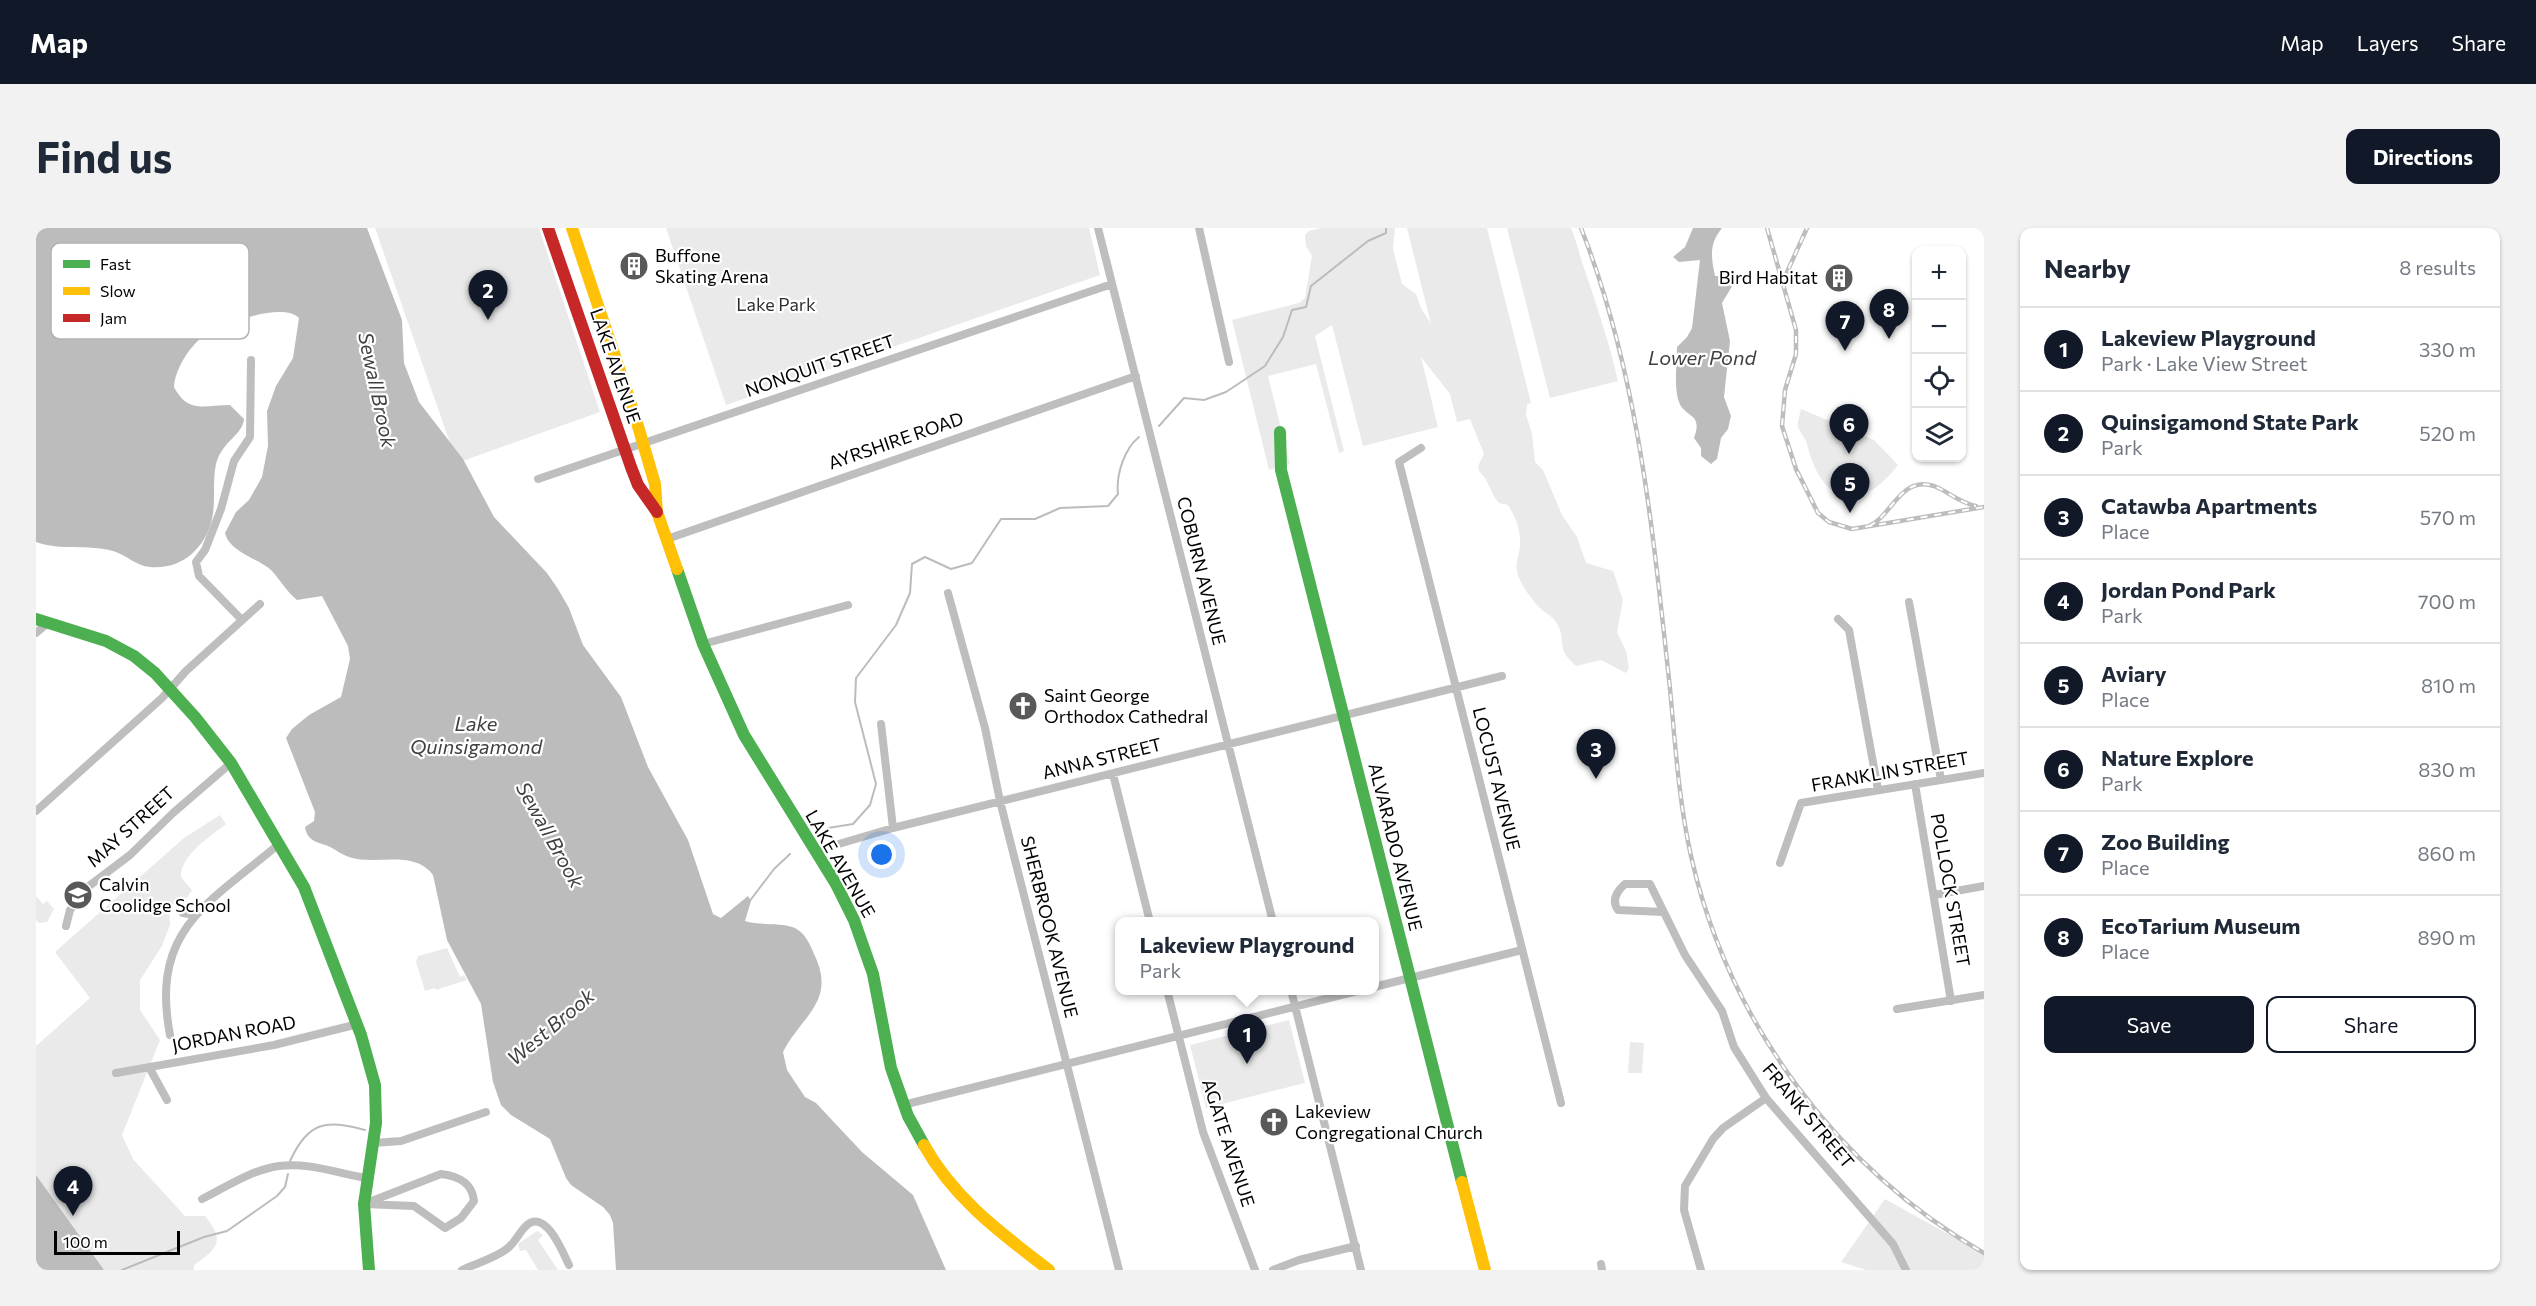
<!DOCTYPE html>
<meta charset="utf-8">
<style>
:root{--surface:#fff;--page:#f2f2f3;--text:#1f2937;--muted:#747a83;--line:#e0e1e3;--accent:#111827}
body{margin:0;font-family:Commissioner,sans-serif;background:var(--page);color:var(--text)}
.controls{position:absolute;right:18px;top:18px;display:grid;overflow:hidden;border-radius:12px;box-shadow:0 2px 4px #0004}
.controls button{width:54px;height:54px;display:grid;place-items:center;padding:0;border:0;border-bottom:2px solid var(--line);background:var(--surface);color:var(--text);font:30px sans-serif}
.scale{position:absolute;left:18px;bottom:15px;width:126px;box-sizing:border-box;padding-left:6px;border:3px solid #000;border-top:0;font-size:16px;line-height:21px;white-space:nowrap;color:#000;-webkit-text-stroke:4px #fff;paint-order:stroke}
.you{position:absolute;left:846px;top:627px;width:21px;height:21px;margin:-15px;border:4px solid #fff;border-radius:50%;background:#1a73e8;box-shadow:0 0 0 9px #1a73e833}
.badge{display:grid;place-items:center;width:39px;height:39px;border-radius:50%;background:var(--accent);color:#fff;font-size:20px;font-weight:700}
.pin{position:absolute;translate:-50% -50px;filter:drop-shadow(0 2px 3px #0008)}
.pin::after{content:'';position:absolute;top:32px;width:21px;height:18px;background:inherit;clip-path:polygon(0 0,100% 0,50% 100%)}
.popup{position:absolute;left:1079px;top:689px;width:264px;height:78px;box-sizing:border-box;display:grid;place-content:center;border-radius:12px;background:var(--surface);filter:drop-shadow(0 2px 4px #0005);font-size:20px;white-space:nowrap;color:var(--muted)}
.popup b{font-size:22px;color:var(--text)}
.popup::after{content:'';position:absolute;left:50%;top:100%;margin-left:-12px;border:12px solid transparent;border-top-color:var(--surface)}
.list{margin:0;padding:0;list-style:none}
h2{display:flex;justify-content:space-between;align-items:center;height:78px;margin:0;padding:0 24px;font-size:26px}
h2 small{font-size:20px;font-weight:400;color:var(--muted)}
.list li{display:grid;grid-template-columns:39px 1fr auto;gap:18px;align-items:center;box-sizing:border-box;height:84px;padding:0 24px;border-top:2px solid var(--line)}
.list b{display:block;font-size:22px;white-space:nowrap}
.list p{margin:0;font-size:20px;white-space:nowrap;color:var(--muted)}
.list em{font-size:20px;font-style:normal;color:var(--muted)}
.actions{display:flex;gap:12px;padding:18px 24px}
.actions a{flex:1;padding:14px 0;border:2px solid var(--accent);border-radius:12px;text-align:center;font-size:21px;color:var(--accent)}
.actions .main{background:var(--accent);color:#fff}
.icon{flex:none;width:33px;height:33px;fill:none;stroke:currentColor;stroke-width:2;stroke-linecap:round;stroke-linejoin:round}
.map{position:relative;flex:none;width:1948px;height:1042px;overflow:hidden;border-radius:12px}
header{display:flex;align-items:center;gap:36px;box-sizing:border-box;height:84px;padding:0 30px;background:var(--accent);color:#fff}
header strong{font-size:28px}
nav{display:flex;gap:33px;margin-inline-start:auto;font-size:21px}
.intro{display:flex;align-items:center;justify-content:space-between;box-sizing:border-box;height:144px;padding:0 36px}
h1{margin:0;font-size:42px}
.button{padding:15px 27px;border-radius:12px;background:var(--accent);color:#fff;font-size:21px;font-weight:700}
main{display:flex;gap:36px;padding:0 36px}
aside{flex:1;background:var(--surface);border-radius:12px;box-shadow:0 2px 4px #0004}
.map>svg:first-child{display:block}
.green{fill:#eaeaea}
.water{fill:#bcbcbc}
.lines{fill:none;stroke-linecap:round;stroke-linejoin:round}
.stream{stroke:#bcbcbc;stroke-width:2}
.street{stroke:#bebebe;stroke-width:8}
.fast{stroke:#4caf50;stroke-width:12}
.slow{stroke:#ffc107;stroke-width:12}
.jam{stroke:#c62828;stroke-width:12}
.rail-casing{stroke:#bdbdbd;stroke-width:4.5}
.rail{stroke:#fff;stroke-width:2;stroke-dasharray:7;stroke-linecap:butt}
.labels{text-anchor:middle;stroke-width:4.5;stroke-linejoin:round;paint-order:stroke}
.poi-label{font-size:18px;fill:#000;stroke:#fff;text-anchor:start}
.park-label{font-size:18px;fill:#2f2f2f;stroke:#fff}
.street-label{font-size:18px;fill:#000;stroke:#fff}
.water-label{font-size:20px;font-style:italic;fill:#404040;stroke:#fff}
.key{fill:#fff;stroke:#b2b2b2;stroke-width:1.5}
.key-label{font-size:16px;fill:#000}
</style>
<header>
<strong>Map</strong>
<nav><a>Map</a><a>Layers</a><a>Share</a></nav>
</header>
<div class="intro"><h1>Find us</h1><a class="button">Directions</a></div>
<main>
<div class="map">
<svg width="1948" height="1042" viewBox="0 0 1948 1042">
<rect width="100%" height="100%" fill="#fff"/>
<!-- green -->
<path class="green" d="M 339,0 L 503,0 L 564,184 L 421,235 Z
M 630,0 L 1053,0 L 1064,47 L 690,177 Z
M 1285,0 L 1359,0 L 1357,21 L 1366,56 L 1380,66 L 1385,80 L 1395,96 L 1371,0 L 1451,0 L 1495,175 L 1491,176 L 1490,187 L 1496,205 L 1499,234 L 1507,242 L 1526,287 L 1541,309 L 1550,335 L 1577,343 L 1587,372 L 1581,404 L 1590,423 L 1593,440 L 1590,445 L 1565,432 L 1540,438 C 1518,419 1532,413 1520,394 C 1517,389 1511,386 1506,382 C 1496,373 1484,356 1481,344 C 1479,333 1484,326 1484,316 C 1485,302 1479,288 1472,277 L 1463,275 L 1459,270 L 1449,250 L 1443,243 L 1442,238 L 1448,226 L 1434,191 L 1421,194 L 1414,166 L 1385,129 L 1402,199 L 1327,218 L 1296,97 L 1279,108 L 1308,223 L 1303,225 L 1280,136 L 1232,148 L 1254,236 L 1233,242 L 1196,92 L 1263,75 L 1269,70 L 1276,28 L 1270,18 L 1269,7 L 1273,3 Z
M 1471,0 L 1535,0 C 1541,14 1543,26 1548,40 C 1561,78 1573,114 1582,153 L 1514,170 Z
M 1765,181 L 1838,212 L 1862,237 C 1823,288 1785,275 1771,216 C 1770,210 1764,205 1762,199 C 1761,195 1764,186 1765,181 Z
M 184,587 L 190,596 C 175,608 144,627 145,649 L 156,662 L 151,670 L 133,678 L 134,697 L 126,718 L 104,752 L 104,782 L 124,812 L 86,907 L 97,931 L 149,988 L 169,988 C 190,1013 181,1021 158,1037 L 158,1042 L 0,1042 L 0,818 L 54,770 L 19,724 L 148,610 Z
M 0,668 L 7,676 L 11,673 L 18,681 L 11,694 L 3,695 L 0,692 Z
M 411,720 L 424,749 L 428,747 L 431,752 L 400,762 L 399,760 L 389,763 L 380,734 L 382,728 Z
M 1253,792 L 1269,855 L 1170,880 L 1154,817 Z
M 1594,814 L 1608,815 L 1606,845 L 1592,845 Z
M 1849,971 L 1948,1026 L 1948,1042 L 1830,1042 L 1805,1034 Z
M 501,1003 L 507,1007 L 502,1012 L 522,1042 L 502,1042 L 490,1022 L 484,1023 L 482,1016 Z"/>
<!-- water -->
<path class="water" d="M 0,0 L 331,0 L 366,92 L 368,135 L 383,174 L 427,231 L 458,289 L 511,345 L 522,361 L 533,380 L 547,417 L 585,469 L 612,539 L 652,612 L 677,686 L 685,690 L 712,668 L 715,673 L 709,693 C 725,698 744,694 759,700 C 769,705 774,716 778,726 C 801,773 766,787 747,824 L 751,842 L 769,869 L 780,875 L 826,924 L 877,967 L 910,1042 L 580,1042 L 577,995 L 574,987 L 567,979 L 535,957 L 530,950 L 514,911 L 475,887 L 465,877 L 457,854 L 445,776 L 411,712 L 397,647 C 377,621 340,638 313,629 C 306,627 299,621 292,618 C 281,614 271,613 269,599 L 278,593 L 279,584 L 250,510 L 256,501 L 273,487 L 305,469 L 314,431 L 312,418 L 286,368 L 261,372 C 251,364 245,353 236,343 C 224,331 193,324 189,305 L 200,284 L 213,272 L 226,249 L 232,218 L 231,183 L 240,158 L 257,130 L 263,90 C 246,73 182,97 165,110 C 152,121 139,142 138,159 C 152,186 168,177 194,177 L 208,191 C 207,207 186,213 180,236 C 176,254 180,273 176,291 C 169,321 145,342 114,339 C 101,338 90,327 77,323 C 51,316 25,323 0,314 Z
M 1657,0 L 1686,0 C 1673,16 1675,29 1679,48 L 1692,48 L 1698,55 L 1686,75 L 1694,113 L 1688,169 L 1695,188 L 1692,201 L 1685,210 L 1681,231 L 1675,236 L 1665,228 L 1665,220 L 1658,210 C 1668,183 1647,191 1642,171 C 1638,156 1641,135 1641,119 L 1651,109 L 1656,100 L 1664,32 L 1643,34 L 1637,29 L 1649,19 Z
M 0,947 L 68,1042 L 0,1042 Z"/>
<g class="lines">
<!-- stream -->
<path class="stream" d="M 1123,198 L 1148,170 L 1168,172 L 1190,164 L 1229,138 L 1247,109 L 1256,82 L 1270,79 L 1275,58 L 1332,13 L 1350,5 L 1350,0
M 792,600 L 817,596 L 834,577 L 840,556 L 819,474 L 820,450 L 860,397 L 874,365 L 876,336 L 889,329 L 915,341 L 936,335 L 965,291 L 999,291 L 1024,280 L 1072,278 L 1082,266 C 1080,247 1088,221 1103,209
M 713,674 L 738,641 L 754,626
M 254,933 C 272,894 289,891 329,902
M 86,1042 L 168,1009 L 191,1003 L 241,968 L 249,959 L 252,946"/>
<!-- street -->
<path class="street" d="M 1062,0 L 1237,694
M 1163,0 L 1193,134
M 1385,220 L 1363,234 L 1525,875
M 502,251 L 1076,56
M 631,311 L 1100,148
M 912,365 L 949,500 L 964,573 L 1083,1042
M 1873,374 L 1905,552
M 1802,391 L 1813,402 L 1842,562
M 206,392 L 163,348 L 160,334 L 169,322 L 185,281 L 198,233 L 214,209 L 215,132
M 0,405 L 12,395
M 667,416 L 812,377
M 845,496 L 857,600
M 1077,546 L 1114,694
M 1879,556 L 1915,773
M 0,583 L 126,470 L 150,443 L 224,376
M 779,623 L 857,600 L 1466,448
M 1744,635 L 1765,575 L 1948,545
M 1898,667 L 1948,658
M 1627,684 L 1582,682 C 1575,672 1581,663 1589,656 L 1614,656 L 1649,727 L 1686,783 L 1698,819 L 1730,870 L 1857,1016 L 1870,1042
M 147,685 L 160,687
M 30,698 L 34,682 L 53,658 L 94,627 L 137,585 L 195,535
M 1338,759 L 1486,722
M 1131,762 L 1167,904 L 1219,1042
M 1255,762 L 1325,1042
M 1861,781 L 1948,767
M 134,807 C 114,701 172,676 243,616
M 113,839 L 131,872
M 80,845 L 238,817 L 322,796
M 867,877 L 1325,762
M 337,915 L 365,913 L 450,884
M 405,946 C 422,948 436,954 438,973 L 425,990 L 409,1000 L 378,978 L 328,976 Z
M 166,971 C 190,959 215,942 243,938 C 271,934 302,945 330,950
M 1565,1036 L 1566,1042
M 426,1042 C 440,1035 461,1030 473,1019 C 480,1013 484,1003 491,997 C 510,981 527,1025 533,1037
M 1237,1042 L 1263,1032 L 1320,1018
M 1665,1042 L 1648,982 L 1649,958 L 1677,911 L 1687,900 L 1730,870"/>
<!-- fast -->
<path class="fast" d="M 1244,204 L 1245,242 L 1426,954
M 641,341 L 667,416 L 708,507 L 800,656 L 818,692 L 837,746 L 855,840 L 872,888 L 888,917
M 0,391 L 70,413 L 98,428 L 119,445 L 159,489 L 195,535 L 268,659 L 325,807 L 339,857 L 340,895 L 328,976 L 333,1042"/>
<!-- slow -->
<path class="slow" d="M 536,0 L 599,188 L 619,256 L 621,284 L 641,341
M 888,917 C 918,971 965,1005 1013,1042
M 1426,954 L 1449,1042"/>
<!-- jam -->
<path class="jam" d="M 512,0 L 595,239 L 602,257 L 621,284"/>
<!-- rail casing -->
<g class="rail-casing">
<path id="rail" d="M 1545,0 C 1602,145 1616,297 1633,451 C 1639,510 1642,570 1655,628 C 1692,793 1801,941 1948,1025
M 1731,0 L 1760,102 L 1760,126 L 1749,162 L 1746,198 L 1760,241 L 1782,285 L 1793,294 L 1816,301 L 1948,279
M 1747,53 L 1771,0
M 1833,298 C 1856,288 1865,247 1898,258 C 1913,264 1924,275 1940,278"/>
</g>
<!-- rail -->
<use href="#rail" class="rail"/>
</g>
<!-- icons -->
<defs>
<g id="building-disc" transform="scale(1.5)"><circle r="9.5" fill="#595959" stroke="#fff"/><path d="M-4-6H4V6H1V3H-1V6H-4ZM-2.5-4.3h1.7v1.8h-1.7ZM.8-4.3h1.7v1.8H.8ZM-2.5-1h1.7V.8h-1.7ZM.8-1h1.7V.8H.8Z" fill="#fff"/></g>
<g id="church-disc" transform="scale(1.5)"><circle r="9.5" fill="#595959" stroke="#fff"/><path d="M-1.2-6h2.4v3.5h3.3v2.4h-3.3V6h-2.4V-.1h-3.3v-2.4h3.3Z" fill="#fff"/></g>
<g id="school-disc" transform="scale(1.5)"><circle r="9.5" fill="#595959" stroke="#fff"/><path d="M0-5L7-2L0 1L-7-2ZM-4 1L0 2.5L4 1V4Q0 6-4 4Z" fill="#fff"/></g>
</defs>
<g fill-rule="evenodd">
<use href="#building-disc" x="598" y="38"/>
<use href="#building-disc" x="1803" y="50"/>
<use href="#church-disc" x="987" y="478"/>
<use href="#school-disc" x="42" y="667"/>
<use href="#church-disc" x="1238" y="894"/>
</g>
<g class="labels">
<!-- poi labels -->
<g class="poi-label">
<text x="619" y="34">Buffone<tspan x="619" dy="21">Skating Arena</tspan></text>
<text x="1782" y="56" text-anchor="end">Bird Habitat</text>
<text x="1008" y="474">Saint George<tspan x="1008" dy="21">Orthodox Cathedral</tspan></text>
<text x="63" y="663">Calvin<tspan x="63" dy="21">Coolidge School</tspan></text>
<text x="1259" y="890">Lakeview<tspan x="1259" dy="21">Congregational Church</tspan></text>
</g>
<!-- park labels -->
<g class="park-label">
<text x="740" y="83">Lake Park</text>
</g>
<!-- street labels -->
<g class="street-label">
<text transform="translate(579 138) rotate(71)" y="6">LAKE AVENUE</text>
<text transform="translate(784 138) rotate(-19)" y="6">NONQUIT STREET</text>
<text transform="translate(860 213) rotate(-19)" y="6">AYRSHIRE ROAD</text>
<text transform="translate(1165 343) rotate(76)" y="6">COBURN AVENUE</text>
<text transform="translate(1066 531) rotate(-14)" y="6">ANNA STREET</text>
<text transform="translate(1854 544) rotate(-10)" y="6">FRANKLIN STREET</text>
<text transform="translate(1460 551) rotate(76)" y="6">LOCUST AVENUE</text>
<text transform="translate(95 599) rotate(-42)" y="6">MAY STREET</text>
<text transform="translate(1359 619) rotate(76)" y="6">ALVARADO AVENUE</text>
<text transform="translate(804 636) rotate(60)" y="6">LAKE AVENUE</text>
<text transform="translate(1914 662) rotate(80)" y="6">POLLOCK STREET</text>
<text transform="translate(1013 699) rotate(76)" y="6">SHERBROOK AVENUE</text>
<text transform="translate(198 806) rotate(-11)" y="6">JORDAN ROAD</text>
<text transform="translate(1772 888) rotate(50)" y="6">FRANK STREET</text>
<text transform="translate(1192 915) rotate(72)" y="6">AGATE AVENUE</text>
</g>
<!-- water labels -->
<g class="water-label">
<text x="1666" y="137">Lower Pond</text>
<text transform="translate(341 162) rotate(78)" y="7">Sewall Brook</text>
<text x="440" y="503">Lake<tspan x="440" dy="23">Quinsigamond</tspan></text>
<text transform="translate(514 607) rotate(61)" y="7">Sewall Brook</text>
<text transform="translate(515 799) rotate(-40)" y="7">West Brook</text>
</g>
</g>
<!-- legend -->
<rect x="15" y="15" width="198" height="96" rx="9" class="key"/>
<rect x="27" y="32" width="27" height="8" fill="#4caf50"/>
<rect x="27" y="59" width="27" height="8" fill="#ffc107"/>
<rect x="27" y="86" width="27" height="8" fill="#c62828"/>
<g class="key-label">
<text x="64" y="42">Fast</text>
<text x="64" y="69">Slow</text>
<text x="64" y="96">Jam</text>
</g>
</svg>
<div class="controls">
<button>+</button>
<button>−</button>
<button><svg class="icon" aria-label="locate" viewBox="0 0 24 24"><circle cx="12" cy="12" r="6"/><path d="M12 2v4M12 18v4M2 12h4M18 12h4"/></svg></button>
<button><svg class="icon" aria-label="layers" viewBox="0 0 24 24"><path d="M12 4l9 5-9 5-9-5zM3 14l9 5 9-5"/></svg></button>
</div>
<div class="scale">100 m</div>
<div class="you"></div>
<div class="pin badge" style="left:1211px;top:836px">1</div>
<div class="popup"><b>Lakeview Playground</b>Park</div>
<div class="pin badge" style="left:452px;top:92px">2</div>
<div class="pin badge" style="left:1560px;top:551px">3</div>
<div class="pin badge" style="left:37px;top:988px">4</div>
<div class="pin badge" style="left:1814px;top:285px">5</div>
<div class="pin badge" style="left:1813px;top:226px">6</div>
<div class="pin badge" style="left:1809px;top:123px">7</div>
<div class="pin badge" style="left:1853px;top:111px">8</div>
</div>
<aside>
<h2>Nearby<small>8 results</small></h2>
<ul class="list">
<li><span class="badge">1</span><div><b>Lakeview Playground</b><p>Park · Lake View Street</p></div><em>330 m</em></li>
<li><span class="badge">2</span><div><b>Quinsigamond State Park</b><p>Park</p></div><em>520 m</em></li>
<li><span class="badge">3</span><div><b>Catawba Apartments</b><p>Place</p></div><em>570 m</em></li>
<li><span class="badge">4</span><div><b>Jordan Pond Park</b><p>Park</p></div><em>700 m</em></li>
<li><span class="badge">5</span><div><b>Aviary</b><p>Place</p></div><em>810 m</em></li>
<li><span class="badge">6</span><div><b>Nature Explore</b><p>Park</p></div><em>830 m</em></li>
<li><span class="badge">7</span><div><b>Zoo Building</b><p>Place</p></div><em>860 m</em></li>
<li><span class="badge">8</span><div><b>EcoTarium Museum</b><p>Place</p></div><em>890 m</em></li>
</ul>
<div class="actions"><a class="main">Save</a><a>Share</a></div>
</aside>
</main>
